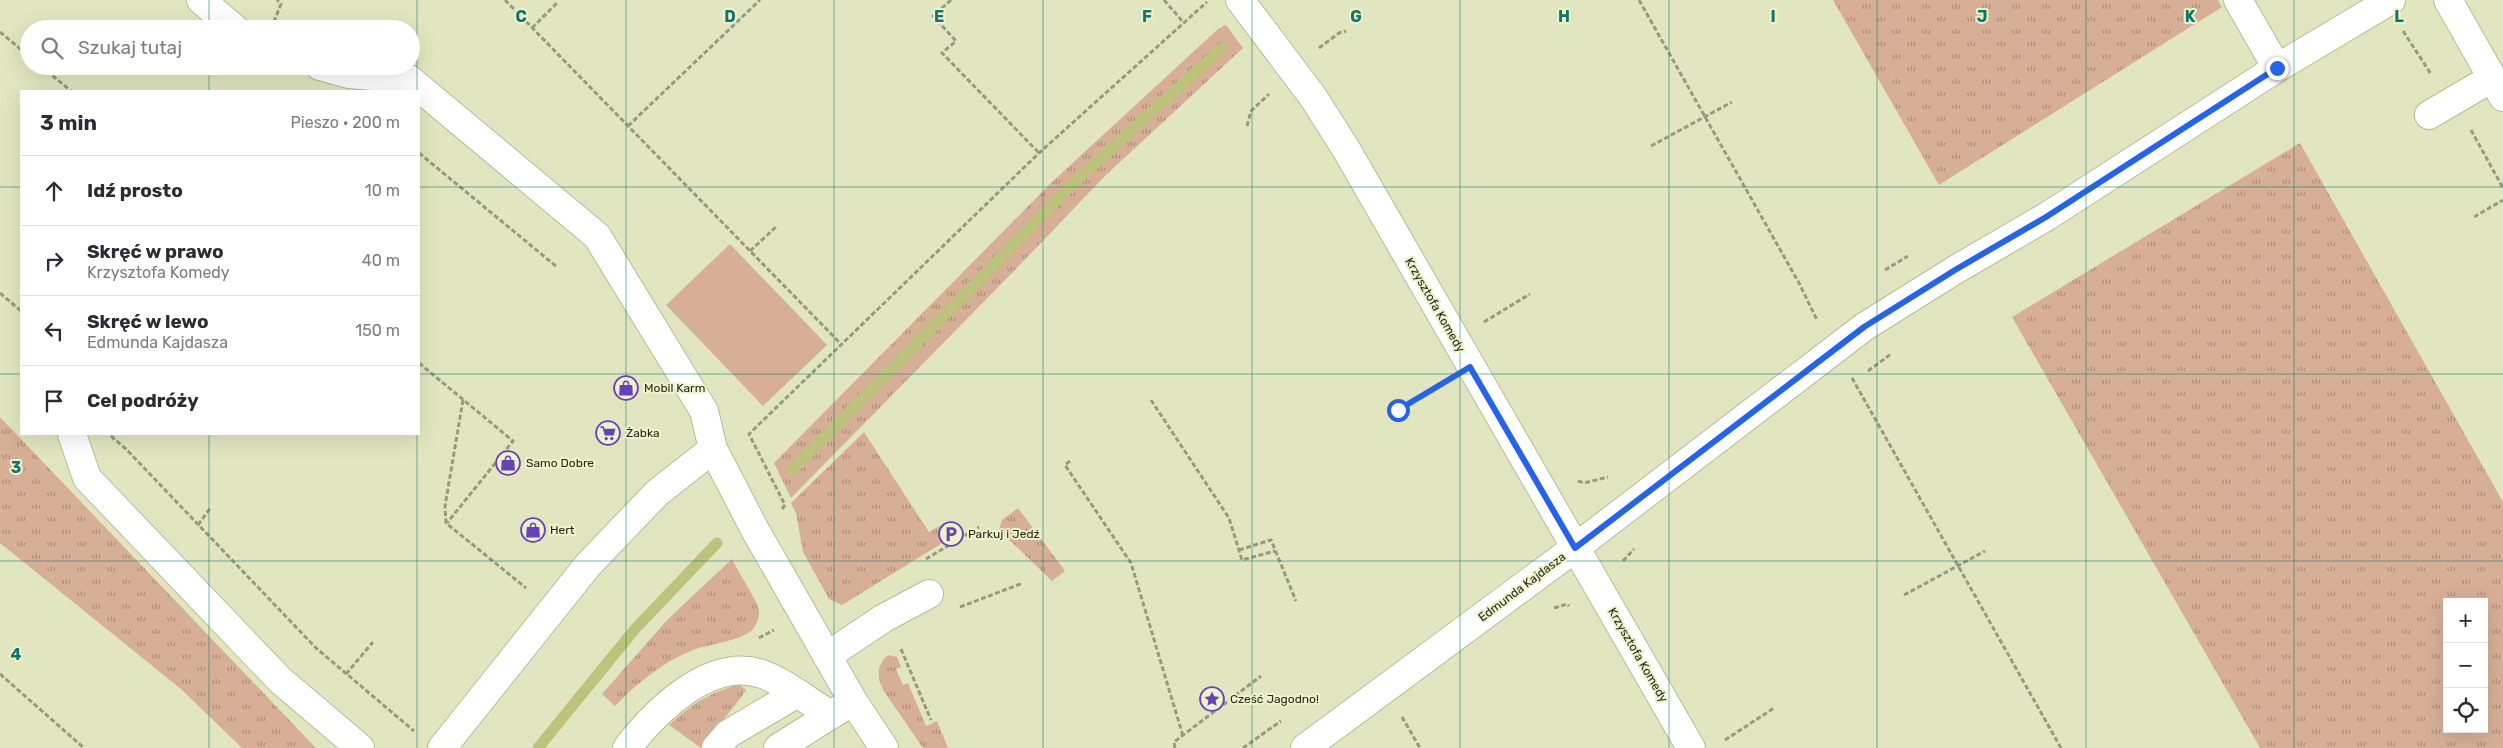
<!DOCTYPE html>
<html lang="pl">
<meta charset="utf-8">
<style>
:root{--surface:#fff;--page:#f2f2f3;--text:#2b2b33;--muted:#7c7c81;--line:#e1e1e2}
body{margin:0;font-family:Rubik,sans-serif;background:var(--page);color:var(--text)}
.controls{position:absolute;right:15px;bottom:15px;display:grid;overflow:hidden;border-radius:0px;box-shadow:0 5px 20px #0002}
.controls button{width:45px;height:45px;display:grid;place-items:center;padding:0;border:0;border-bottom:1px solid var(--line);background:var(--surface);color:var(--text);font:25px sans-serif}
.stop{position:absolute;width:15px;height:15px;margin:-11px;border:4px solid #2563eb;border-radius:50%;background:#fff}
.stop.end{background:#2563eb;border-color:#fff;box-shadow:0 1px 5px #0008}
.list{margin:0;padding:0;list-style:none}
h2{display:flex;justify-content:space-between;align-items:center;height:65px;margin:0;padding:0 20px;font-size:21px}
h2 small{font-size:16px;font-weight:400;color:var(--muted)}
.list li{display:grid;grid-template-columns:32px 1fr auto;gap:15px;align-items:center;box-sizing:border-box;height:70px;padding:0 20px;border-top:1px solid var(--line)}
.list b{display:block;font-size:19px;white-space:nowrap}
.list p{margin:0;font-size:16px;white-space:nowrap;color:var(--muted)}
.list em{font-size:16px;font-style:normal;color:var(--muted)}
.icon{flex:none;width:28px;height:28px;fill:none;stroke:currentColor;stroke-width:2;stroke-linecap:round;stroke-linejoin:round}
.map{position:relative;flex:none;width:2503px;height:748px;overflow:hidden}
.search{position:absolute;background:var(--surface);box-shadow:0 5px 20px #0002;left:20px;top:20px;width:400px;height:55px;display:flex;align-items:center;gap:12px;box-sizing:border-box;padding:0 18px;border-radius:28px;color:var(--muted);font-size:19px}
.panel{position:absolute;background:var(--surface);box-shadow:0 5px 20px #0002;left:20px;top:90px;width:400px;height:345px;border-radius:0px}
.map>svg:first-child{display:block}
.grass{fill:url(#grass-tufts);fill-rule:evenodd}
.park{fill:#d7af97}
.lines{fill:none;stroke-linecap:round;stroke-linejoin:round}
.stream{stroke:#bdc37b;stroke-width:11}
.minor-casing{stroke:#b7bb96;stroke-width:30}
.path{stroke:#979a7e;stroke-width:3;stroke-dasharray:5 2.5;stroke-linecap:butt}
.minor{stroke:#fff;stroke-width:28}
.route{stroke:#2563eb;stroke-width:6}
.grid{fill:none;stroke:#0f766e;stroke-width:1;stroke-opacity:0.55}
.labels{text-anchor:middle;stroke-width:4;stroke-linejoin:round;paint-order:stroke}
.street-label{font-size:12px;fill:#262819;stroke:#eff3cd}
.poi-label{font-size:12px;fill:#262819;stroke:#eff3cd;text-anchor:start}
.grid-label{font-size:16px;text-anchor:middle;font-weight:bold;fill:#0f766e;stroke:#eff3cd;stroke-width:4;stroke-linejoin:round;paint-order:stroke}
</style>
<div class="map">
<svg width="2503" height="748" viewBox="0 0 2503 748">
<defs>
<pattern id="grass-tufts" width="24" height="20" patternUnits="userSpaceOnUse" patternTransform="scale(1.25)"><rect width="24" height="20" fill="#d7af97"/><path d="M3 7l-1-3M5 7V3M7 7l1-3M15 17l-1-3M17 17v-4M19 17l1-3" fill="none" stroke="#ae8e7a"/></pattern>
</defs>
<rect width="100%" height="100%" fill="#e2e6c0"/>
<!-- grass -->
<path class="grass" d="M 1833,0 L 2218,0 L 2222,7 L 1939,185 Z
M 1226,25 L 1243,48 L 1106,175 L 1013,272 L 791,498 L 774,463 L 1052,182 L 1218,29 Z
M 2300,143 L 2503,502 L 2503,748 L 2260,748 L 2012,317 ZM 2447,602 L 2484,602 L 2484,729 L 2447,729 Z
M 0,417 L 316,748 L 242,748 L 181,689 L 0,543 Z
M 864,432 L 929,532 L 945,523 C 952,525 956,526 957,534 L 842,605 L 829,599 L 803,552 L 796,513 L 791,503 Z
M 1018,508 L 1065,571 L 1052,581 L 999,530 L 1002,520 Z
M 732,559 C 738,572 756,598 759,610 C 760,617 756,627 751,631 C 739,641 709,644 693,650 C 663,662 637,683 615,706 L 602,694 L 668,619 Z
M 888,655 L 897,657 L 901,667 L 896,669 L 903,685 L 908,683 L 926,726 L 937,721 L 948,748 L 923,748 L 885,693 C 877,680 875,666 888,655 Z
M 739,684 L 746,690 L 743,695 L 701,748 L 669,725 C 695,702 706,695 739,684 Z"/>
<!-- park -->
<path class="park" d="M 730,244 L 827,345 L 763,406 L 666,305 Z"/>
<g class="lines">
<!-- stream -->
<path class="stream" d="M 793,469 L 1078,179 L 1222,48
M 538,748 L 635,629 L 717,543"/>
<!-- minor casing -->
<g class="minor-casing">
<path id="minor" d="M 201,0 L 235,29
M 1240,0 L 1313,97 L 1346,149 L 1691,748
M 2238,0 L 2277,68
M 2448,0 L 2503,97
M 320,66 L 349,74 L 409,79 L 597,236 L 704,411 L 713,449 L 755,530 L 853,701 L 884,748
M 2429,115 L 2492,78
M 72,434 L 87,478 L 280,680 L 360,748
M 827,656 L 884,618 L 929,594
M 442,748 L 588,565 L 657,493 L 713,449
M 627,748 C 655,712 710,656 762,674 C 781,680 812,704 831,715
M 716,748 L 728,734 L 796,694
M 778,748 L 845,706
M 1305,748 L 1575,548 L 1864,327 L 1955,270 L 2046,217 L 2277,68 L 2391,0"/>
</g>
<!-- path -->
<path class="path" d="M 505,0 L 841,344
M 951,0 L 933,16 L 956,41 L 942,53 L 1039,153
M 1164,0 L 1184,23
M 1639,0 L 1799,283 L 1817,320
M 532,28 L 558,2
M 271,29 L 281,4 L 277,0
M 2403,31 L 2431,74
M 0,32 L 29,56
M 1319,48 L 1339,33 L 1346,31
M 41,66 L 71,91
M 628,126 L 760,0
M 1247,126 L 1251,111 L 1269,94
M 2471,130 L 2503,188
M 1651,146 L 1732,102
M 419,153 L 557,267
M 2474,217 L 2503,200
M 750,251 L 776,227
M 1885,270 L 1908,256
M 0,293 L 21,311
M 1484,322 L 1530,294
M 419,363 L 513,441 L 447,523
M 1868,371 L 1891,354
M 1852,378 L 2061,748
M 463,400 L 445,506 L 446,523 L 526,588
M 1151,400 L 1229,518 L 1242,560 L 1275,551
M 1398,410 L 1443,384
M 111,436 L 126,449 L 316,648 L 414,731
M 1070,461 L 1065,465 L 1131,563 L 1183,736
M 1578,481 L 1584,483 L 1608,477
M 782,509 L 785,505 L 749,434 L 1039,153 L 1207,2
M 198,525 L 211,507
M 1239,550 L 1271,540 L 1296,601
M 926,559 L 979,527
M 1623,561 L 1634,549
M 1904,595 L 1985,551
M 960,607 L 1023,583
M 1554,608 L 1567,604 L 1569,606
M 759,638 L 774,630
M 901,649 L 931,720
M 0,674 L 84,748
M 346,674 L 373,642
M 1402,717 L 1420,748
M 1725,740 L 1774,708
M 1175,748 L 1174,742 L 1261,676
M 1243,748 L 1281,721"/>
<!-- minor -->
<use href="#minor" class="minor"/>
</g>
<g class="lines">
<!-- route -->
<path class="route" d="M 1398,410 L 1470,367 L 1575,548 L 1864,327 L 1955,270 L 2046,217 L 2277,68"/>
</g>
<!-- grid -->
<path class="grid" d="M 209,0 L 209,29M 417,0 L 417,91M 626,0 L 626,748M 834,0 L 834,748M 1043,0 L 1043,748M 1252,0 L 1252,748M 1460,0 L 1460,748M 1669,0 L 1669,748M 1877,0 L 1877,748M 2086,0 L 2086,748M 2294,0 L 2294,748M 209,66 L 209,91M 0,187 L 21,187M 419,187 L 2503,187M 0,374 L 21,374M 419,374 L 2503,374M 209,434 L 209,748M 417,434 L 417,748M 0,561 L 2503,561"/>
<!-- icons -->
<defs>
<g id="shop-ring" transform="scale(1.25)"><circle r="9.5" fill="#eff3cd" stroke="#6642ba" stroke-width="1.5"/><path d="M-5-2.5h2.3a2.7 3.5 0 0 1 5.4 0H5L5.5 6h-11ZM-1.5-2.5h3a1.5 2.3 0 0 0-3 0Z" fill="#6642ba"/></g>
<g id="supermarket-ring" transform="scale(1.25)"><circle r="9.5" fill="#eff3cd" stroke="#6642ba" stroke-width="1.5"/><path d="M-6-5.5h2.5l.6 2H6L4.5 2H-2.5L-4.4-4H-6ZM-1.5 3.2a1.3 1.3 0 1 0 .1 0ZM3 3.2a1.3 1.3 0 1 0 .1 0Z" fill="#6642ba"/></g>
<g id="parking-ring" transform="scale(1.25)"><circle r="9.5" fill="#eff3cd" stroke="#6642ba" stroke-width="1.5"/><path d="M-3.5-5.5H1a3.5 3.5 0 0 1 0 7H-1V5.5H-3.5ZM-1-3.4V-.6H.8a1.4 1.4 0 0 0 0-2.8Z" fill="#6642ba"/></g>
<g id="sight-ring" transform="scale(1.25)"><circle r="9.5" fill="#eff3cd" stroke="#6642ba" stroke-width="1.5"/><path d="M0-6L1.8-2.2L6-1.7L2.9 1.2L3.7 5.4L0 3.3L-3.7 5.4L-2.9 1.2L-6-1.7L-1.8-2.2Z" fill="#6642ba"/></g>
</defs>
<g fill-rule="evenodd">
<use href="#shop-ring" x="626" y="388"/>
<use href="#supermarket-ring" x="608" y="433"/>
<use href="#shop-ring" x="508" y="463"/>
<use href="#shop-ring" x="533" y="530"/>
<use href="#parking-ring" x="951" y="534"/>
<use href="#sight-ring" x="1212" y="699"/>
</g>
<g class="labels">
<!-- street labels -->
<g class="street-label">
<text transform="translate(1435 305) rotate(60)" y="4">Krzysztofa Komedy</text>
<text transform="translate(1522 587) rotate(-37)" y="4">Edmunda Kajdasza</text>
<text transform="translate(1638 655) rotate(60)" y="4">Krzysztofa Komedy</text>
</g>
<!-- poi labels -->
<g class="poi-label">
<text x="644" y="392">Mobil Karm</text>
<text x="626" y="437">Żabka</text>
<text x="526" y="467">Samo Dobre</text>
<text x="550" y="534">Hert</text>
<text x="968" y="538">Parkuj i Jedź</text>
<text x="1230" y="703">Cześć Jagodno!</text>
</g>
</g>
<g class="grid-label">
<text x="521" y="22">C</text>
<text x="730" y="22">D</text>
<text x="939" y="22">E</text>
<text x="1147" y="22">F</text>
<text x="1356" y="22">G</text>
<text x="1564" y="22">H</text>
<text x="1773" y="22">I</text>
<text x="1982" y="22">J</text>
<text x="2190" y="22">K</text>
<text x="2399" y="22">L</text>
<text x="16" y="473">3</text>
<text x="16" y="660">4</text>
</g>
</svg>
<div class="controls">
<button>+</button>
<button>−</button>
<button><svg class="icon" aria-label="locate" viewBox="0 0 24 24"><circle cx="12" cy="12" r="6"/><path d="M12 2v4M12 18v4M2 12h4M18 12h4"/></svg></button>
</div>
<div class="stop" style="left:1398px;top:410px"></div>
<div class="stop end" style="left:2277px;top:68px"></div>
<div class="search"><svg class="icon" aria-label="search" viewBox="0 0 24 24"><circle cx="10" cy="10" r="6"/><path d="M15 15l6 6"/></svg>Szukaj tutaj</div>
<section class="panel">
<h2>3 min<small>Pieszo · 200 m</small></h2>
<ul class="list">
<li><svg class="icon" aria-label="ahead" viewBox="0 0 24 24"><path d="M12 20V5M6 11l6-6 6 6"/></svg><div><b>Idź prosto</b></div><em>10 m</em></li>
<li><svg class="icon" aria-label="right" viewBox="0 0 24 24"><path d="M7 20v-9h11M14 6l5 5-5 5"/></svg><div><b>Skręć w prawo</b><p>Krzysztofa Komedy</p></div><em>40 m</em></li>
<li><svg class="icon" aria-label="left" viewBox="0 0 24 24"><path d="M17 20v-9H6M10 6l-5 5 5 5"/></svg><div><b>Skręć w lewo</b><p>Edmunda Kajdasza</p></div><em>150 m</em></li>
<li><svg class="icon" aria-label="arrive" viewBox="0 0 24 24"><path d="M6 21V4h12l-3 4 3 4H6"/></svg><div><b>Cel podróży</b></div></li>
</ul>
</section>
</div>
